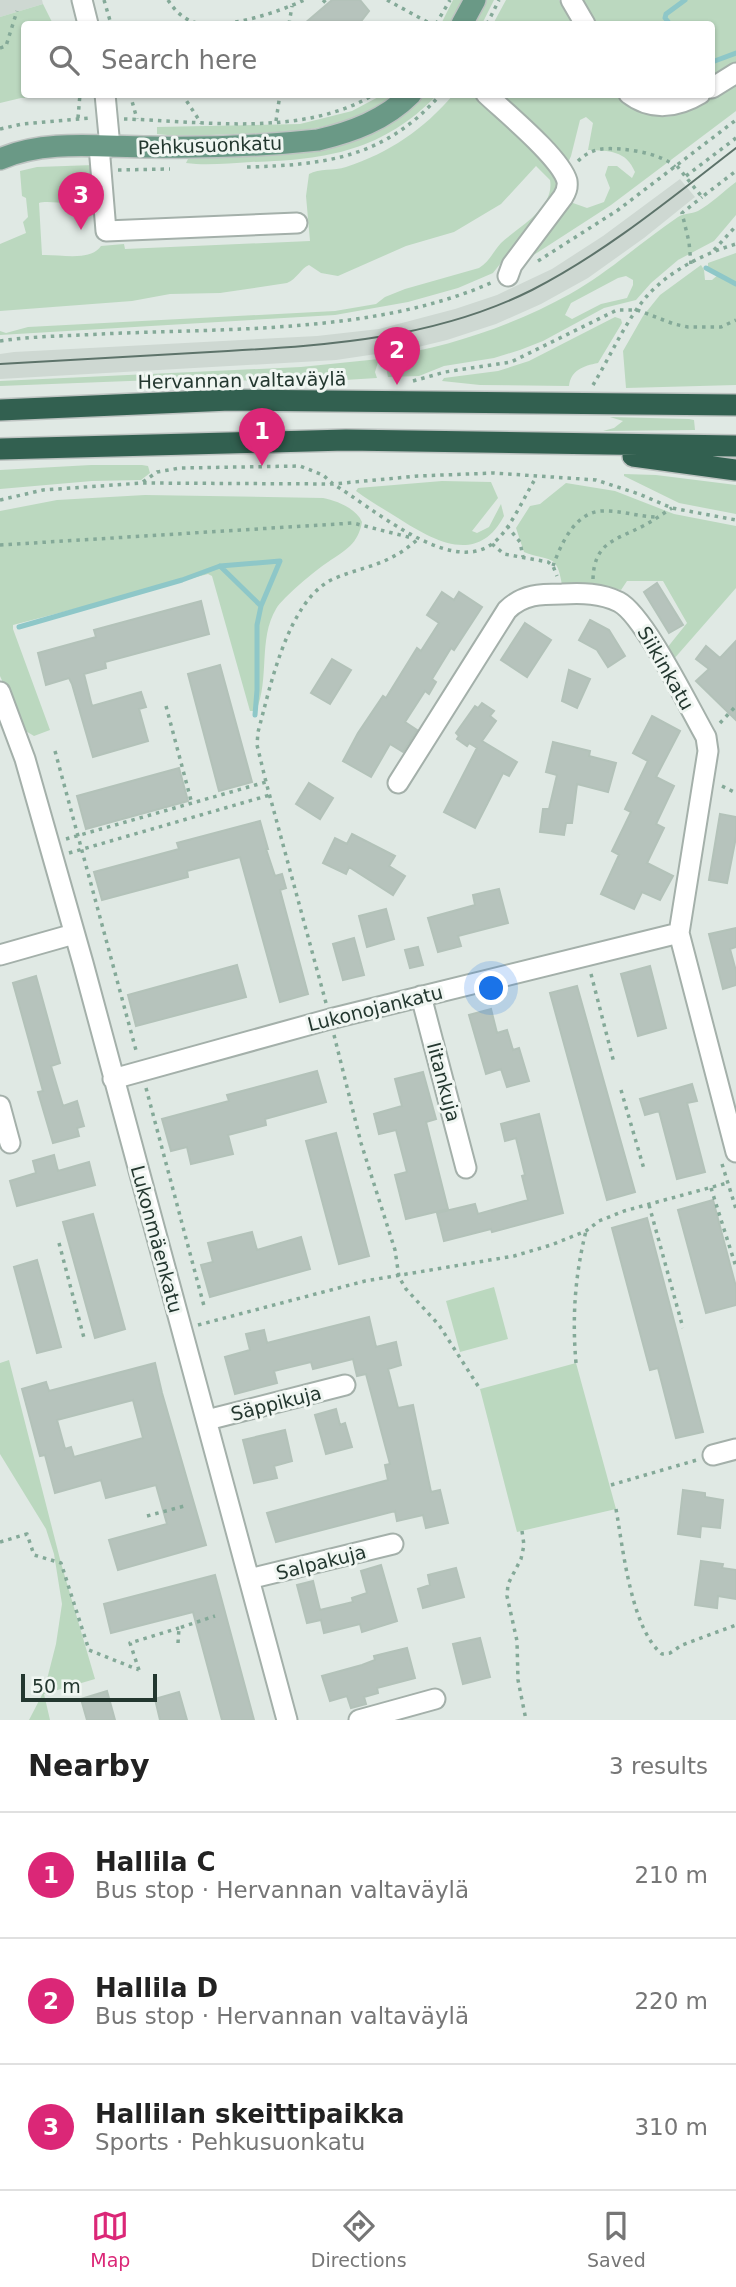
<!DOCTYPE html>
<meta charset="utf-8">
<style>
:root{--surface:#fff;--page:#f2f2f2;--text:#222;--muted:#767676;--line:#e0e0e0;--accent:#db2777}
body{margin:0;font-family:"DejaVu Sans",sans-serif;background:var(--page);color:var(--text)}
.scale{position:absolute;left:21px;bottom:18px;width:136px;box-sizing:border-box;padding-left:7px;border:4px solid #23372f;border-top:0;font-size:19px;line-height:24px;white-space:nowrap;color:#23372f;-webkit-text-stroke:5px #f0f6f2;paint-order:stroke}
.you{position:absolute;left:492px;top:989px;width:24px;height:24px;margin:-18px;border:5px solid #fff;border-radius:50%;background:#1a73e8;box-shadow:0 0 0 10px #1a73e833}
.badge{display:grid;place-items:center;width:46px;height:46px;border-radius:50%;background:var(--accent);color:#fff;font-size:23px;font-weight:700}
.pin{position:absolute;translate:-50% -58px;filter:drop-shadow(0 2px 4px #0008)}
.pin::after{content:'';position:absolute;top:37px;width:24px;height:21px;background:inherit;clip-path:polygon(0 0,100% 0,50% 100%)}
.list{margin:0;padding:0;list-style:none}
h2{display:flex;justify-content:space-between;align-items:center;height:91px;margin:0;padding:0 28px;font-size:30px}
h2 small{font-size:23px;font-weight:400;color:var(--muted)}
.list li{display:grid;grid-template-columns:46px 1fr auto;gap:21px;align-items:center;box-sizing:border-box;height:126px;padding:0 28px;border-top:2px solid var(--line)}
.list b{display:block;font-size:26px;white-space:nowrap}
.list p{margin:0;font-size:23px;white-space:nowrap;color:var(--muted)}
.list em{font-size:23px;font-style:normal;color:var(--muted)}
.icon{flex:none;width:38px;height:38px;fill:none;stroke:currentColor;stroke-width:2;stroke-linecap:round;stroke-linejoin:round}
.map{position:relative;flex:none;width:736px;height:1720px;overflow:hidden}
.search{position:absolute;background:var(--surface);box-shadow:0 2px 5px #0004;left:21px;right:21px;top:21px;height:77px;display:flex;align-items:center;gap:18px;box-sizing:border-box;padding:0 24px;border-radius:7px;color:var(--muted);font-size:26px}
.sheet{height:469px;background:var(--surface)}
nav{display:flex;justify-content:space-around;align-items:center;box-sizing:border-box;height:98px;border-top:2px solid var(--line);background:var(--surface);font-size:19px;color:var(--muted)}
nav a{display:grid;justify-items:center;gap:4px}
nav .on{color:var(--accent)}
.map>svg:first-child{display:block}
.built{fill:#ced8d2}
.green{fill:#bbd8bf;fill-rule:evenodd}
.lines{fill:none;stroke-linecap:round;stroke-linejoin:round}
.stream{stroke:#8ec7c8;stroke-width:5}
.building{fill:#b6c3bc;stroke:#b3c2b9;stroke-width:2;fill-rule:evenodd}
.minor-casing{stroke:#a4b0aa;stroke-width:23}
.major-casing{stroke:#bdc3c1;stroke-width:24}
.highway-casing{stroke:#bdc3c1;stroke-width:24}
.path{stroke:#84a998;stroke-width:3.5;stroke-dasharray:3.5 5;stroke-linecap:butt}
.minor{stroke:#fff;stroke-width:19}
.major{stroke:#6a9986;stroke-width:21}
.highway{stroke:#326050;stroke-width:21}
.tram{stroke:#5d736a;stroke-width:2}
.labels{text-anchor:middle;stroke-width:6;stroke-linejoin:round;paint-order:stroke}
.street-label{font-size:19px;fill:#23372f;stroke:#f0f6f2}
</style>
<div class="map">
<svg width="736" height="1720" viewBox="0 0 736 1720">
<rect width="100%" height="100%" fill="#e0e9e4"/>
<!-- built -->
<path class="built" d="M 0,0 L 42,0 L 43,4 L 0,17 Z
M 680,179 L 695,197 L 644,238 L 588,278 L 541,304 L 496,324 L 447,340 L 410,349 L 336,360 L 0,379 L 0,354 L 14,352 L 317,336 L 379,329 L 455,309 L 497,295 L 552,269 L 603,236 Z"/>
<!-- green -->
<path class="green" d="M 453,0 L 462,0 L 450,24 L 441,24 Z
M 486,0 L 494,0 L 482,24 L 473,24 Z
M 506,0 L 559,0 L 573,24 L 493,24 Z
M 580,0 L 736,0 L 736,65 L 712,80 L 712,24 L 593,24 Z
M 43,4 L 53,24 L 24,24 L 24,94 L 68,95 L 62,97 L 21,98 L 0,103 L 0,17 Z
M 736,83 L 736,111 L 611,205 L 529,258 L 569,204 L 573,203 L 587,208 L 604,202 L 610,188 L 605,175 L 608,166 L 617,166 L 632,178 L 635,172 C 626,150 609,151 588,150 L 593,123 L 586,117 L 580,120 L 571,156 L 567,165 L 495,95 L 616,95 L 637,111 L 663,117 L 673,116 L 690,110 Z
M 382,95 L 395,95 C 347,132 291,132 232,134 C 208,135 181,137 157,134 L 157,127 L 300,124 L 352,111 Z
M 425,95 L 437,95 C 383,151 326,160 251,162 C 230,163 207,166 186,163 L 188,159 L 324,148 C 363,140 396,123 425,95 Z
M 453,95 L 479,95 L 552,169 L 557,186 L 552,198 L 493,273 L 458,288 L 408,302 L 335,315 L 0,335 L 0,331 L 6,333 L 28,327 L 335,311 L 376,304 L 385,297 L 405,289 L 479,268 C 489,262 493,252 501,243 C 518,227 555,208 550,180 L 536,166 L 501,204 L 454,232 L 406,246 L 338,276 L 321,273 L 309,265 C 301,268 297,279 287,283 L 220,293 L 170,294 L 132,301 L 0,311 L 0,244 L 26,233 L 23,222 L 28,217 L 26,198 L 22,196 L 20,171 L 37,167 L 94,165 L 97,215 L 92,214 L 89,205 C 78,205 46,200 39,203 L 42,255 C 59,254 90,262 101,246 L 124,244 L 125,249 L 310,241 L 306,196 L 309,174 C 319,168 334,171 346,167 C 389,153 424,129 453,95 Z
M 736,182 L 736,215 L 714,241 L 678,260 L 651,283 L 636,300 L 604,308 L 543,341 L 520,350 L 494,358 L 444,366 L 419,376 L 388,377 L 384,357 C 449,347 512,326 570,294 C 609,272 641,242 678,217 C 684,213 691,214 698,211 C 711,204 724,191 736,182 ZM 626,276 L 633,280 L 633,285 L 627,298 L 601,304 L 572,319 L 565,315 L 571,303 L 618,278 Z
M 736,253 L 736,385 L 626,388 L 623,351 L 643,316 L 660,295 L 701,265 L 704,270 L 705,280 L 712,280 L 719,274 L 708,267 L 708,263 Z
M 615,317 L 621,319 L 622,323 L 598,363 C 583,366 571,370 569,386 L 480,385 L 442,381 L 444,378 L 498,371 L 529,361 Z
M 379,359 L 375,372 L 377,378 L 312,382 L 181,379 L 0,386 L 0,381 L 301,367 Z
M 610,417 L 689,419 L 694,420 L 695,430 L 603,431 L 614,428 L 623,421 Z
M 91,465 L 142,465 L 148,466 L 150,473 L 141,480 L 92,481 L 0,489 L 0,470 Z
M 624,474 L 656,475 L 736,485 L 736,514 L 679,503 L 624,476 Z
M 442,481 L 491,482 L 498,498 L 472,531 L 477,533 L 489,527 L 501,504 L 504,516 C 478,566 434,541 398,518 C 384,509 369,501 356,491 L 358,488 Z
M 566,483 L 615,491 L 674,514 L 736,526 L 736,588 L 673,660 L 667,648 L 687,623 L 663,581 L 627,581 L 621,590 L 606,586 L 562,585 C 557,552 549,562 524,552 L 516,528 L 530,506 L 540,504 Z
M 145,495 L 323,498 C 337,501 356,508 362,522 C 358,544 346,550 328,562 C 316,570 283,597 276,609 C 258,639 270,679 256,711 L 250,711 L 212,576 L 208,574 L 13,625 L 13,629 L 50,730 L 34,736 L 24,730 L 0,676 L 0,511 L 57,500 Z
M 494,1287 L 508,1339 L 460,1352 L 446,1301 Z
M 9,1360 L 61,1563 L 95,1679 L 44,1694 L 50,1720 L 29,1720 L 44,1691 L 56,1644 L 62,1604 L 54,1554 L 46,1529 L 0,1454 L 0,1363 Z
M 576,1363 L 616,1509 L 517,1532 L 480,1389 Z"/>
<g class="lines">
<!-- stream -->
<path class="stream" d="M 670,24 L 665,18 L 666,14 L 685,0
M 712,62 L 736,53
M 706,268 L 736,284
M 220,566 L 261,606
M 19,627 L 182,580 L 220,566 L 280,561 L 261,606 L 257,625 L 257,690 L 255,715"/>
</g>
<!-- building -->
<path class="building" d="M 332,0 L 360,0 L 369,11 L 359,24 L 304,24 Z
M 657,583 L 683,625 L 669,633 L 644,592 Z
M 442,592 L 454,600 L 459,592 L 482,607 L 454,650 L 451,648 L 432,679 L 436,682 L 429,694 L 425,691 L 405,722 L 417,730 L 403,752 L 390,744 L 371,777 L 343,761 L 358,733 L 383,696 L 386,698 L 417,648 L 421,651 L 439,623 L 427,615 Z
M 201,601 L 209,634 L 105,662 L 106,668 L 84,674 L 92,706 L 141,692 L 146,707 L 139,709 L 148,741 L 93,757 L 72,684 L 69,678 L 46,685 L 38,653 L 96,637 L 94,630 Z
M 590,620 L 609,630 L 625,656 L 608,667 L 597,650 L 579,640 Z
M 525,623 L 551,640 L 527,677 L 501,660 Z
M 736,641 L 736,720 L 696,681 L 709,669 L 696,659 L 706,646 L 720,658 Z
M 332,659 L 351,670 L 330,704 L 311,693 Z
M 220,665 L 252,782 L 219,791 L 188,674 Z
M 569,670 L 590,679 L 577,708 L 562,701 Z
M 482,703 L 494,711 L 490,716 L 496,721 L 482,741 L 517,762 L 509,776 L 503,773 L 475,828 L 444,812 L 477,748 L 469,743 L 467,746 L 457,739 L 459,736 L 456,733 L 475,706 L 478,708 Z
M 652,716 L 680,731 L 656,777 L 674,786 L 656,824 L 664,828 L 647,863 L 673,876 L 660,900 L 642,892 L 634,909 L 601,894 L 619,855 L 612,851 L 631,812 L 625,809 L 648,761 L 633,753 Z
M 553,742 L 590,751 L 589,756 L 616,763 L 608,792 L 577,784 L 572,823 L 566,823 L 564,835 L 540,832 L 543,809 L 549,809 L 557,775 L 546,772 Z
M 179,768 L 188,801 L 86,829 L 77,796 Z
M 309,783 L 333,798 L 320,819 L 296,804 Z
M 720,814 L 736,817 L 736,837 L 727,883 L 709,880 Z
M 260,821 L 268,849 L 266,849 L 275,876 L 282,874 L 286,888 L 280,890 L 308,994 L 280,1002 L 240,857 L 187,871 L 188,877 L 102,900 L 94,872 L 179,849 L 177,843 Z
M 352,834 L 395,856 L 389,866 L 405,876 L 393,895 L 349,867 L 346,874 L 323,863 L 335,838 L 347,844 Z
M 499,889 L 508,923 L 458,936 L 461,946 L 438,952 L 428,918 L 475,905 L 473,895 Z
M 386,909 L 394,939 L 367,947 L 359,916 Z
M 736,928 L 736,947 L 730,949 L 736,971 L 736,985 L 723,989 L 709,934 Z
M 354,938 L 364,975 L 343,980 L 333,944 Z
M 418,947 L 423,965 L 410,968 L 405,950 Z
M 237,965 L 246,997 L 136,1026 L 128,995 Z
M 650,966 L 666,1028 L 638,1036 L 621,974 Z
M 36,976 L 60,1063 L 51,1066 L 63,1106 L 77,1101 L 84,1126 L 77,1128 L 79,1136 L 53,1143 L 38,1092 L 43,1091 L 13,983 Z
M 577,986 L 635,1192 L 607,1200 L 550,993 Z
M 491,1009 L 497,1033 L 507,1030 L 513,1050 L 519,1048 L 529,1081 L 507,1087 L 501,1069 L 486,1074 L 469,1015 Z
M 317,1071 L 326,1102 L 265,1119 L 266,1125 L 228,1135 L 233,1154 L 191,1164 L 187,1147 L 171,1151 L 162,1119 L 229,1101 L 227,1095 Z
M 423,1072 L 436,1119 L 426,1122 L 448,1209 L 406,1219 L 395,1175 L 407,1172 L 396,1130 L 379,1134 L 374,1114 L 402,1106 L 395,1079 Z
M 692,1084 L 697,1101 L 687,1103 L 705,1172 L 677,1179 L 659,1111 L 645,1115 L 640,1099 Z
M 539,1114 L 563,1213 L 492,1232 L 491,1229 L 444,1241 L 437,1213 L 475,1204 L 478,1214 L 528,1200 L 522,1176 L 525,1175 L 516,1138 L 505,1141 L 501,1124 Z
M 336,1133 L 369,1256 L 339,1264 L 306,1141 Z
M 54,1155 L 58,1171 L 89,1162 L 95,1185 L 17,1206 L 10,1181 L 36,1173 L 33,1161 Z
M 713,1200 L 736,1287 L 736,1305 L 706,1313 L 678,1210 Z
M 93,1214 L 125,1329 L 95,1338 L 63,1222 Z
M 647,1218 L 703,1432 L 676,1438 L 658,1368 L 650,1370 L 612,1228 Z
M 252,1232 L 257,1250 L 301,1237 L 310,1269 L 210,1297 L 201,1265 L 213,1262 L 208,1243 Z
M 37,1260 L 61,1347 L 37,1353 L 14,1267 Z
M 369,1317 L 376,1347 L 396,1342 L 401,1365 L 388,1369 L 398,1408 L 413,1405 L 431,1492 L 440,1490 L 448,1523 L 426,1528 L 423,1515 L 397,1521 L 395,1511 L 276,1542 L 267,1513 L 388,1480 L 385,1465 L 390,1464 L 366,1374 L 357,1376 L 353,1359 L 313,1369 L 311,1362 L 274,1371 L 277,1383 L 235,1394 L 225,1357 L 250,1350 L 246,1334 L 264,1330 L 267,1343 Z
M 155,1363 L 162,1393 L 206,1545 L 118,1570 L 109,1540 L 167,1524 L 156,1485 L 106,1498 L 101,1480 L 55,1493 L 45,1455 L 40,1456 L 22,1389 L 46,1382 L 49,1391 ZM 133,1400 L 143,1438 L 74,1457 L 71,1447 L 65,1449 L 57,1420 Z
M 336,1409 L 340,1425 L 345,1423 L 352,1447 L 326,1454 L 315,1415 Z
M 285,1430 L 292,1461 L 274,1466 L 277,1478 L 254,1483 L 243,1440 Z
M 683,1490 L 705,1493 L 705,1497 L 723,1500 L 720,1528 L 701,1526 L 700,1537 L 678,1534 Z
M 701,1561 L 723,1564 L 722,1568 L 736,1570 L 736,1599 L 718,1596 L 717,1608 L 695,1605 Z
M 381,1565 L 397,1621 L 362,1632 L 360,1624 L 324,1633 L 321,1620 L 307,1623 L 297,1585 L 313,1581 L 320,1610 L 353,1602 L 352,1598 L 367,1593 L 361,1571 Z
M 456,1568 L 464,1597 L 423,1608 L 418,1589 L 430,1585 L 428,1575 Z
M 215,1575 L 226,1616 L 254,1720 L 222,1720 L 193,1612 L 111,1633 L 104,1604 Z
M 480,1638 L 490,1677 L 463,1684 L 453,1644 Z
M 407,1648 L 415,1678 L 377,1688 L 378,1693 L 364,1697 L 366,1704 L 351,1708 L 347,1696 L 330,1701 L 322,1676 L 362,1665 L 375,1660 L 374,1656 Z
M 107,1691 L 115,1720 L 87,1720 L 81,1699 Z
M 179,1692 L 187,1720 L 160,1720 L 155,1699 Z"/>
<g class="lines">
<!-- minor casing -->
<g class="minor-casing">
<path id="minor" d="M 82,0 L 88,24
M 571,0 L 585,24
M 712,88 L 736,73
M 105,94 L 110,147
M 486,94 C 505,112 561,158 567,181 C 568,188 566,192 563,197 L 512,265 L 508,276
M 629,94 C 651,111 677,108 700,94
M 99,146 L 106,231 L 297,223
M 0,692 L 25,759 L 83,963 L 287,1720
M 398,783 L 507,610 C 523,594 541,594 562,594 C 582,593 601,593 619,602 C 644,615 690,709 706,737 L 708,751 L 679,933 L 736,1152
M 0,955 L 74,934
M 421,996 L 466,1168
M 113,1079 L 330,1019 L 679,933
M 0,1106 L 10,1143
M 207,1420 L 345,1385
M 713,1455 L 736,1449
M 249,1579 L 393,1544
M 359,1720 L 435,1699"/>
</g>
<!-- major casing -->
<g class="major-casing">
<path id="major" d="M 462,24 L 475,0
M 0,159 C 46,139 100,147 150,147 C 205,148 263,146 318,140 C 352,132 385,120 411,94"/>
</g>
<!-- highway casing -->
<g class="highway-casing">
<path id="highway" d="M 0,410 L 230,400 L 736,405
M 0,449 L 346,440 L 736,446
M 633,456 L 736,470"/>
</g>
<!-- path -->
<path class="path" d="M 104,0 L 111,24
M 168,0 C 175,11 184,20 197,23 C 226,29 277,13 304,0
M 323,0 L 329,6
M 387,0 L 431,24
M 289,24 L 292,6
M 436,24 L 450,0
M 487,24 L 499,0
M 0,48 L 6,46 L 17,11
M 130,94 L 137,119
M 182,94 L 201,123
M 78,118 L 80,94
M 124,119 C 204,121 302,138 375,94
M 276,121 L 280,94
M 0,129 L 22,124 L 91,118
M 578,161 C 585,154 593,150 602,149 C 621,147 663,153 675,167
M 677,166 L 702,197 L 736,171
M 247,167 C 327,165 386,157 441,94
M 118,170 L 170,169
M 686,176 L 736,138
M 714,250 L 736,226
M 538,261 L 618,210 L 736,120
M 691,264 L 689,242 L 682,213 L 702,197
M 0,341 C 33,336 67,336 101,334 C 228,328 376,334 493,282
M 413,381 L 445,372 L 511,362 L 617,310 L 637,310 L 674,324 L 688,327 L 721,327 L 736,320
M 593,385 C 610,357 626,320 647,296 C 669,271 705,253 736,244
M 143,482 L 157,472 L 180,468 L 300,466 L 323,475 L 333,484 C 369,505 449,576 492,544 C 509,532 523,499 534,481
M 0,500 L 43,490 L 142,483 L 333,484 L 418,476 L 494,473 L 596,480 L 639,494 L 672,508 L 736,520
M 507,526 L 520,542 L 523,557
M 492,544 L 504,554 L 548,562 L 553,566 L 557,576
M 0,545 L 353,523 L 412,538
M 553,566 C 561,544 575,512 602,511 C 620,510 639,517 658,517
M 593,579 C 594,542 616,540 643,526 C 653,521 662,514 672,508
M 166,706 L 192,804
M 720,723 L 736,706
M 55,751 L 137,1054
M 722,786 L 736,793
M 66,839 L 266,782
M 69,853 L 270,795
M 591,974 L 614,1063
M 326,1003 L 266,782 L 257,745 L 258,732 C 270,688 287,603 331,580 C 352,570 376,567 396,555 C 404,551 411,545 418,539
M 334,1035 L 361,1143 L 395,1250 L 399,1277 L 406,1289 L 439,1325 L 480,1389
M 146,1088 L 204,1306
M 621,1090 L 644,1169
M 722,1164 L 736,1209
M 711,1188 L 736,1267
M 649,1205 L 683,1328
M 59,1243 L 84,1338
M 198,1325 L 365,1281 L 514,1256 L 551,1245 L 586,1231 L 599,1221 L 624,1211 L 727,1183
M 576,1363 C 572,1317 575,1275 586,1231
M 611,1485 L 697,1460
M 616,1509 C 623,1548 631,1629 662,1654 L 670,1653 L 682,1645 L 736,1625
M 147,1516 L 188,1505
M 522,1531 L 524,1545 L 521,1559 L 508,1584 L 507,1596 L 517,1641 L 518,1680 L 526,1720
M 0,1542 L 27,1534 L 34,1555 L 61,1563 L 89,1650 L 139,1670
M 178,1643 L 179,1628 L 215,1616
M 139,1670 L 130,1643 L 179,1628"/>
<!-- minor -->
<use href="#minor" class="minor"/>
<!-- major -->
<use href="#major" class="major"/>
<!-- highway -->
<use href="#highway" class="highway"/>
<!-- tram -->
<path class="tram" d="M 0,364 C 76,359 152,356 228,351 C 332,345 436,338 532,290 C 606,252 670,199 736,148"/>
</g>
<g class="labels">
<!-- street labels -->
<g class="street-label">
<text transform="translate(210 145) rotate(-2)" y="7">Pehkusuonkatu</text>
<text transform="translate(242 380) rotate(-1)" y="7">Hervannan valtaväylä</text>
<text transform="translate(666 668) rotate(60)" y="7">Siikinkatu</text>
<text transform="translate(375 1008) rotate(-14)" y="7">Lukonojankatu</text>
<text transform="translate(444 1082) rotate(75)" y="7">Iitankuja</text>
<text transform="translate(157 1239) rotate(75)" y="7">Lukonmäenkatu</text>
<text transform="translate(276 1403) rotate(-14)" y="7">Säppikuja</text>
<text transform="translate(321 1562) rotate(-14)" y="7">Salpakuja</text>
</g>
</g>
</svg>
<div class="scale">50 m</div>
<div class="you"></div>
<div class="pin badge" style="left:262px;top:466px">1</div>
<div class="pin badge" style="left:397px;top:385px">2</div>
<div class="pin badge" style="left:81px;top:230px">3</div>
<div class="search"><svg class="icon" aria-label="search" viewBox="0 0 24 24"><circle cx="10" cy="10" r="6"/><path d="M15 15l6 6"/></svg>Search here</div>
</div>
<section class="sheet">
<h2>Nearby<small>3 results</small></h2>
<ul class="list">
<li><span class="badge">1</span><div><b>Hallila C</b><p>Bus stop · Hervannan valtaväylä</p></div><em>210 m</em></li>
<li><span class="badge">2</span><div><b>Hallila D</b><p>Bus stop · Hervannan valtaväylä</p></div><em>220 m</em></li>
<li><span class="badge">3</span><div><b>Hallilan skeittipaikka</b><p>Sports · Pehkusuonkatu</p></div><em>310 m</em></li>
</ul>
</section>
<nav>
<a class="on"><svg class="icon" aria-label="map" viewBox="0 0 24 24"><path d="M3 6l6-2 6 2 6-2v14l-6 2-6-2-6 2zM9 4v14M15 6v14"/></svg>Map</a>
<a><svg class="icon" aria-label="directions" viewBox="0 0 24 24"><path d="M12 3l9 9-9 9-9-9zM9 14v-3h6M13 9l2 2-2 2"/></svg>Directions</a>
<a><svg class="icon" aria-label="saved" viewBox="0 0 24 24"><path d="M7 4h10v16l-5-4-5 4z"/></svg>Saved</a>
</nav>
